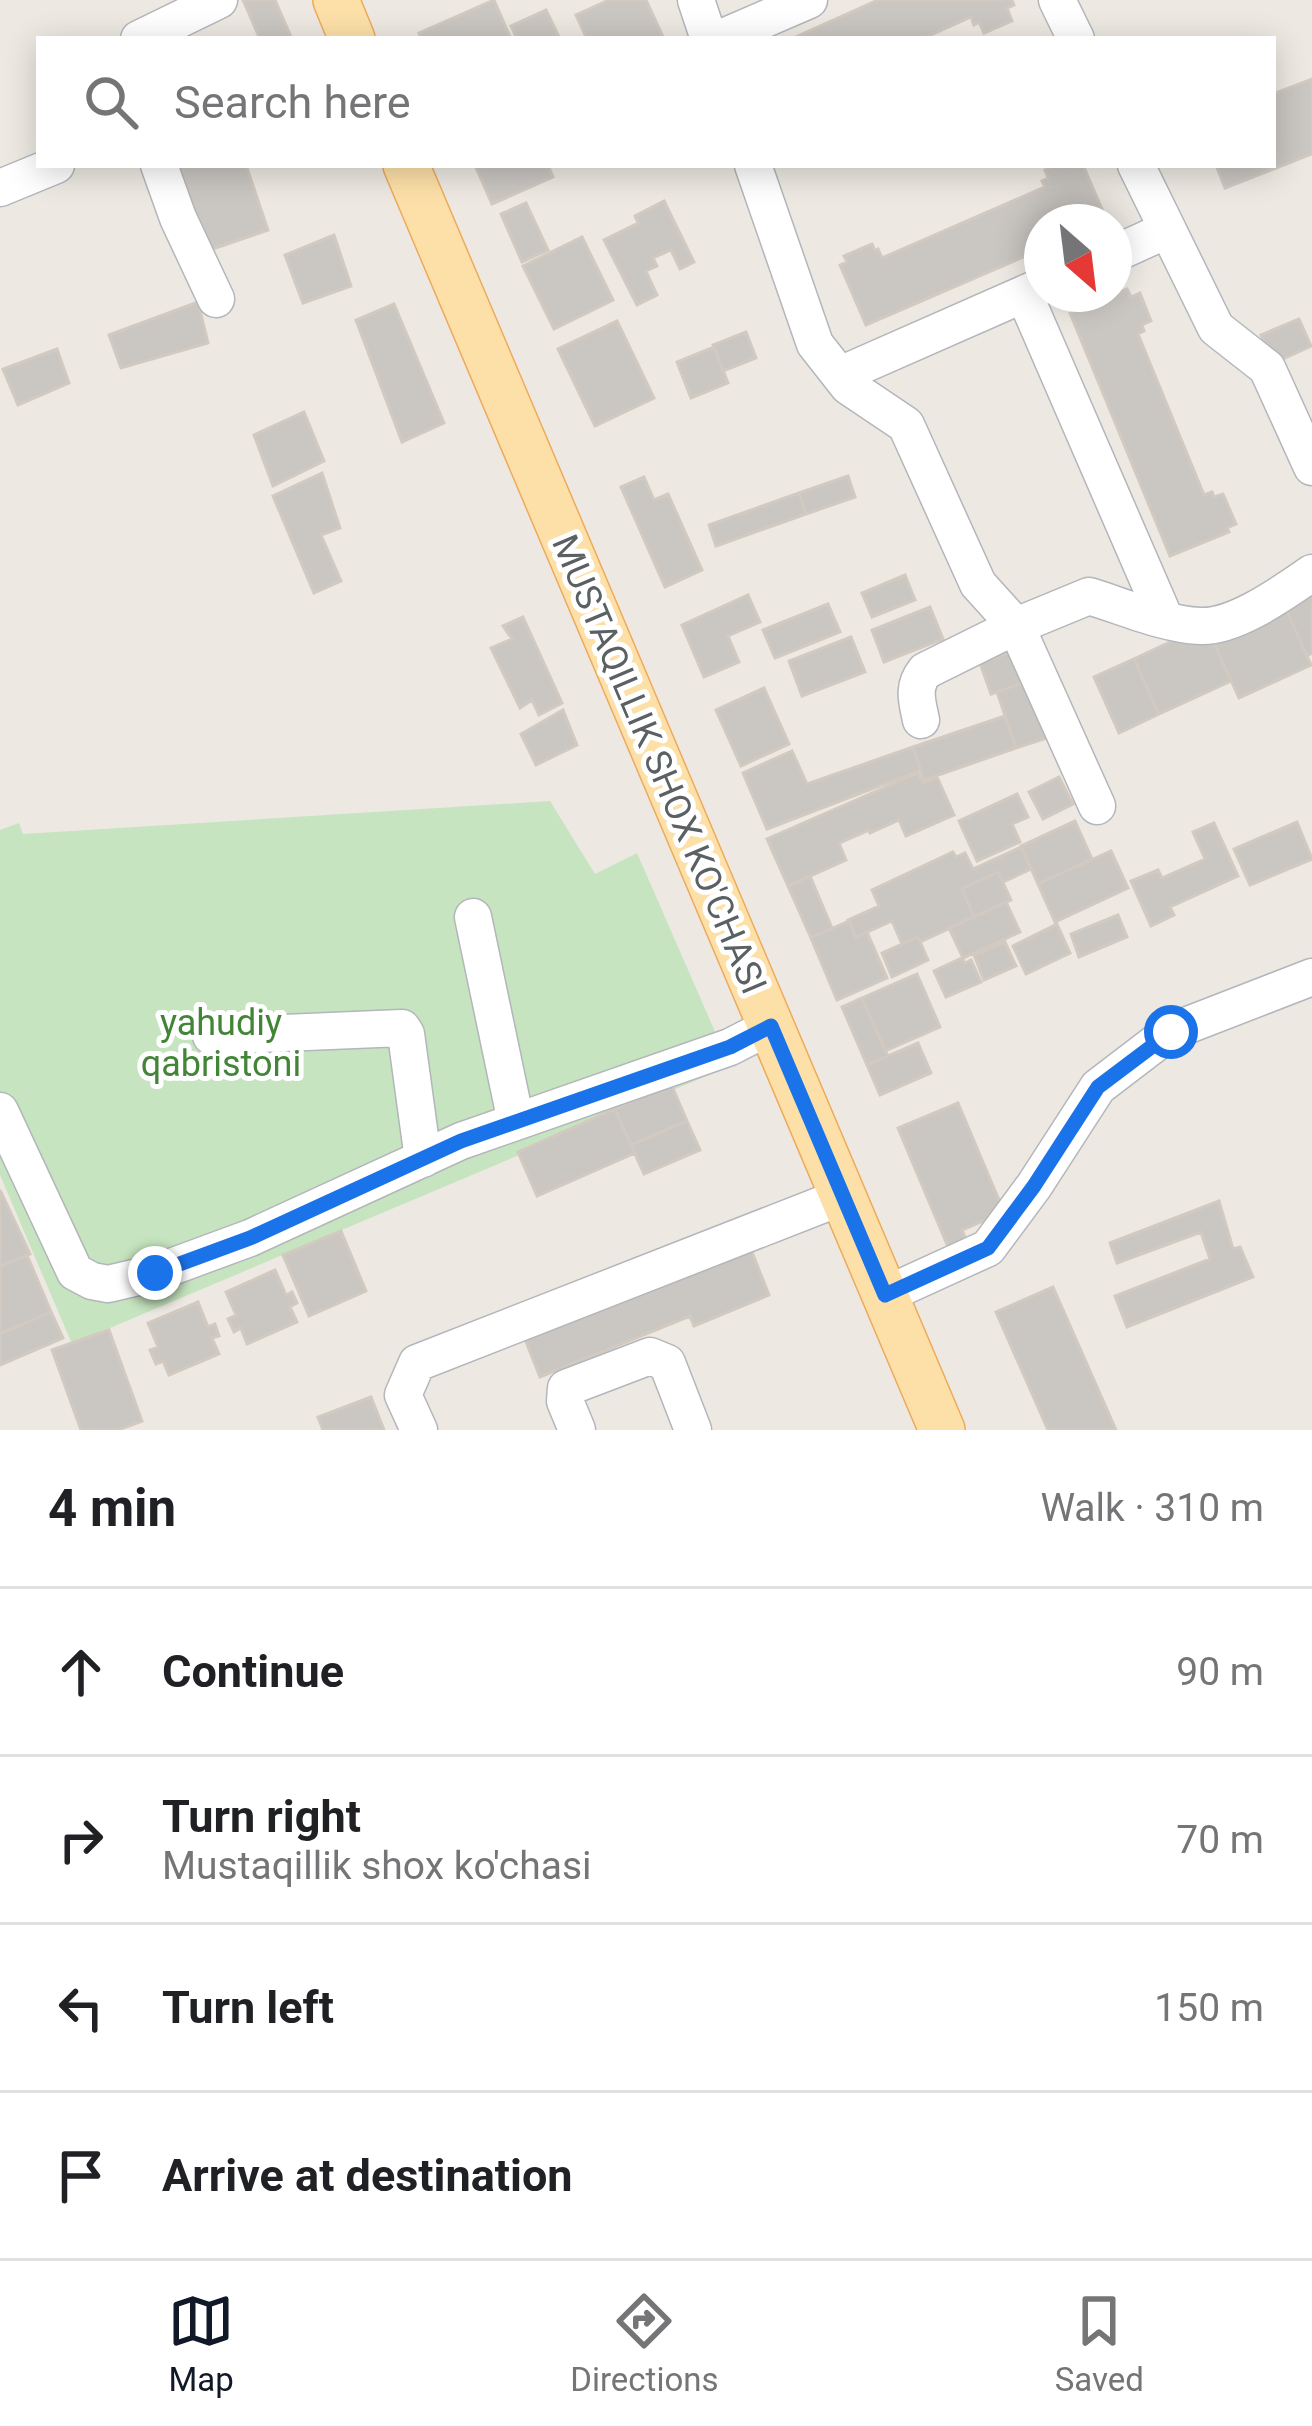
<!DOCTYPE html>
<meta charset="utf-8">
<style>
:root{--surface:#fff;--page:#f2f2f2;--text:#202124;--muted:#757577;--line:#e0e0e0;--accent:#111827}
body{margin:0;font-family:Roboto,sans-serif;background:var(--page);color:var(--text)}
.compass{position:absolute;left:1024px;top:204px;width:108px;height:108px;border-radius:50%;background:var(--surface);box-shadow:0 6px 30px #0003;rotate:152deg}
.stop{position:absolute;width:36px;height:36px;margin:-27px;border:9px solid #1a73e8;border-radius:50%;background:#fff}
.stop.end{background:#1a73e8;border-color:#fff;box-shadow:0 3px 12px #0008}
.list{margin:0;padding:0;list-style:none}
h2{display:flex;justify-content:space-between;align-items:center;height:156px;margin:0;padding:0 48px;font-size:51px}
h2 small{font-size:39px;font-weight:400;color:var(--muted)}
.list li{display:grid;grid-template-columns:78px 1fr auto;gap:36px;align-items:center;box-sizing:border-box;height:168px;padding:0 48px;border-top:3px solid var(--line)}
.list b{display:block;font-size:45px;white-space:nowrap}
.list p{margin:0;font-size:39px;white-space:nowrap;color:var(--muted)}
.list em{font-size:39px;font-style:normal;color:var(--muted)}
.icon{flex:none;width:66px;height:66px;fill:none;stroke:currentColor;stroke-width:2;stroke-linecap:round;stroke-linejoin:round}
.map{position:relative;flex:none;width:1312px;height:1430px;overflow:hidden}
.search{position:absolute;background:var(--surface);box-shadow:0 6px 30px #0003;left:36px;right:36px;top:36px;height:132px;display:flex;align-items:center;gap:30px;box-sizing:border-box;padding:0 42px;border-radius:0px;color:var(--muted);font-size:45px}
.sheet{height:828px;background:var(--surface)}
nav{display:flex;justify-content:space-around;align-items:center;box-sizing:border-box;height:168px;border-top:3px solid var(--line);background:var(--surface);font-size:33px;color:var(--muted)}
nav a{display:grid;justify-items:center;gap:6px}
nav .on{color:var(--accent)}
.map>svg:first-child{display:block}
.green{fill:#c6e4bf}
.building{fill:#cac6c2;stroke:#d2cac1;stroke-width:3}
.lines{fill:none;stroke-linecap:round;stroke-linejoin:round}
.minor-casing{stroke:#b3b6ba;stroke-width:39}
.major-casing{stroke:#eeaa5b;stroke-width:48}
.minor{stroke:#fff;stroke-width:36}
.major{stroke:#fde0a8;stroke-width:45}
.route{stroke:#1a73e8;stroke-width:15}
.labels{text-anchor:middle;stroke-width:10;stroke-linejoin:round;paint-order:stroke}
.street-label{font-size:36px;fill:#5b6063;stroke:#fff}
.park-label{font-size:36px;fill:#428537;stroke:#fff}
</style>
<div class="map">
<svg width="1312" height="1430" viewBox="0 0 1312 1430">
<rect width="100%" height="100%" fill="#ede9e2"/>
<!-- green -->
<path class="green" d="M 550,801 L 595,874 L 637,853 L 730,1066 L 72,1344 L 0,1175 L 0,830 L 19,823 L 23,834 Z"/>
<!-- building -->
<path class="building" d="M 243,0 L 275,0 L 292,39 L 260,39 Z
M 494,0 L 511,39 L 421,39 L 419,33 Z
M 609,0 L 646,0 L 664,39 L 587,39 L 576,15 Z
M 878,0 L 1012,0 L 1014,5 L 1007,8 L 1012,21 L 984,33 L 979,22 L 974,25 L 971,17 L 922,39 L 791,39 Z
M 546,10 L 560,39 L 517,39 L 511,26 Z
M 1312,79 L 1312,154 L 1225,188 L 1216,165 L 1273,165 L 1273,94 Z
M 177,165 L 246,165 L 268,230 L 207,251 Z
M 475,165 L 548,165 L 553,177 L 492,204 Z
M 1057,165 L 1073,165 L 1074,167 L 1083,165 L 1107,221 L 1042,222 L 1042,249 L 866,325 L 840,265 L 847,262 L 844,256 L 872,244 L 875,251 L 878,249 L 882,258 L 1045,187 L 1042,181 L 1048,178 L 1045,170 Z
M 664,201 L 694,262 L 680,269 L 671,250 L 653,258 L 657,266 L 646,271 L 657,295 L 637,305 L 604,240 L 638,223 L 635,216 Z
M 526,203 L 548,250 L 522,262 L 501,214 Z
M 334,235 L 351,286 L 303,303 L 285,255 Z
M 582,237 L 613,300 L 554,329 L 523,266 Z
M 1127,289 L 1131,297 L 1140,293 L 1151,321 L 1142,325 L 1144,331 L 1138,334 L 1204,495 L 1212,492 L 1214,497 L 1223,494 L 1236,524 L 1227,528 L 1229,532 L 1170,556 L 1070,313 Z
M 198,302 L 208,343 L 121,368 L 109,335 Z
M 394,304 L 444,423 L 402,442 L 356,320 Z
M 1299,319 L 1311,346 L 1274,363 L 1261,335 Z
M 617,321 L 654,398 L 595,426 L 558,349 Z
M 746,332 L 756,358 L 723,371 L 713,345 Z
M 714,347 L 728,383 L 691,398 L 677,362 Z
M 57,349 L 69,383 L 18,405 L 3,369 Z
M 304,412 L 324,461 L 273,486 L 254,435 Z
M 322,473 L 340,528 L 321,535 L 341,581 L 314,593 L 273,496 Z
M 848,476 L 855,497 L 806,514 L 799,493 Z
M 644,477 L 654,500 L 668,494 L 702,570 L 665,587 L 621,487 Z
M 799,493 L 806,514 L 716,546 L 709,525 Z
M 905,575 L 915,600 L 872,617 L 862,593 Z
M 1312,590 L 1312,653 L 1307,656 L 1283,603 Z
M 748,595 L 760,622 L 728,636 L 739,662 L 704,677 L 682,625 Z
M 1283,603 L 1311,665 L 1239,698 L 1211,636 Z
M 828,604 L 840,632 L 775,658 L 763,630 Z
M 930,607 L 943,639 L 884,662 L 872,630 Z
M 523,617 L 562,703 L 539,715 L 532,700 L 520,708 L 491,648 L 512,639 L 503,626 Z
M 1208,630 L 1231,681 L 1159,714 L 1134,659 L 1183,636 Z
M 851,637 L 865,672 L 802,696 L 789,661 Z
M 1020,649 L 1031,680 L 991,694 L 980,663 Z
M 1134,659 L 1159,714 L 1119,733 L 1094,677 Z
M 1031,680 L 1050,737 L 1016,748 L 997,692 Z
M 764,688 L 789,744 L 741,766 L 716,710 Z
M 563,710 L 577,745 L 536,765 L 521,734 Z
M 1005,716 L 1016,748 L 924,780 L 913,747 Z
M 913,747 L 921,770 L 767,829 L 743,773 L 792,751 L 807,784 Z
M 918,773 L 923,783 L 937,777 L 954,815 L 906,836 L 899,820 L 870,833 L 869,830 L 839,843 L 846,860 L 788,886 L 767,839 Z
M 1059,777 L 1073,804 L 1043,819 L 1029,792 Z
M 1017,794 L 1028,817 L 1012,824 L 1020,842 L 977,861 L 959,821 Z
M 1075,821 L 1092,859 L 1038,884 L 1021,846 Z
M 1297,822 L 1312,859 L 1250,885 L 1234,849 Z
M 1214,823 L 1238,876 L 1170,907 L 1174,915 L 1151,926 L 1131,881 L 1158,870 L 1162,878 L 1205,859 L 1193,832 Z
M 1021,847 L 1031,869 L 1003,882 L 998,872 L 962,889 L 974,917 L 920,942 L 918,937 L 902,944 L 892,921 L 856,937 L 848,920 L 879,906 L 872,890 L 953,852 L 956,857 L 965,853 L 973,869 Z
M 1111,851 L 1128,888 L 1055,922 L 1038,884 Z
M 998,872 L 1011,900 L 974,917 L 962,889 Z
M 810,876 L 832,928 L 811,938 L 788,886 Z
M 1006,902 L 1020,932 L 963,958 L 949,928 Z
M 1118,915 L 1127,937 L 1079,957 L 1071,934 Z
M 849,921 L 856,937 L 867,932 L 887,978 L 837,1000 L 811,938 Z
M 1057,924 L 1070,953 L 1026,974 L 1013,946 Z
M 918,937 L 928,960 L 892,977 L 882,953 Z
M 1005,942 L 1016,966 L 984,980 L 974,955 Z
M 962,958 L 965,963 L 971,960 L 981,982 L 946,997 L 934,971 Z
M 917,974 L 940,1027 L 885,1051 L 862,998 Z
M 862,998 L 888,1056 L 867,1065 L 842,1007 Z
M 918,1043 L 931,1073 L 880,1095 L 867,1065 Z
M 671,1084 L 687,1121 L 631,1145 L 615,1109 Z
M 958,1103 L 1004,1212 L 962,1230 L 967,1242 L 949,1249 L 898,1128 Z
M 615,1109 L 635,1153 L 537,1196 L 518,1152 Z
M 687,1121 L 700,1150 L 644,1174 L 631,1145 Z
M 0,1190 L 30,1254 L 2,1266 L 0,1262 Z
M 1219,1201 L 1233,1249 L 1240,1247 L 1253,1277 L 1127,1327 L 1115,1296 L 1210,1259 L 1201,1232 L 1117,1263 L 1110,1243 Z
M 341,1231 L 366,1291 L 309,1316 L 283,1255 Z
M 748,1242 L 769,1295 L 694,1326 L 690,1316 L 540,1377 L 523,1334 Z
M 27,1255 L 51,1312 L 0,1334 L 0,1267 Z
M 275,1270 L 286,1295 L 292,1292 L 297,1303 L 290,1307 L 297,1322 L 247,1344 L 241,1328 L 234,1332 L 228,1319 L 236,1315 L 226,1292 Z
M 1053,1287 L 1116,1430 L 1048,1430 L 996,1312 Z
M 198,1302 L 208,1327 L 215,1324 L 219,1336 L 212,1338 L 219,1354 L 169,1375 L 163,1361 L 156,1364 L 150,1350 L 158,1347 L 148,1323 Z
M 51,1312 L 63,1338 L 0,1365 L 0,1334 Z
M 109,1330 L 142,1421 L 118,1430 L 81,1430 L 52,1350 Z
M 371,1397 L 384,1430 L 323,1430 L 318,1417 Z"/>
<g class="lines">
<!-- minor casing -->
<g class="minor-casing">
<path id="minor" d="M 696,0 L 709,39
M 1057,0 L 1076,39
M 139,39 L 219,0
M 719,39 L 809,0
M 159,165 L 178,218 L 216,299
M 753,165 L 815,344 L 848,386 L 906,425 L 978,584 L 1016,626 L 1089,596 C 1125,607 1163,624 1200,626 C 1235,628 1284,592 1312,573
M 1136,165 L 1216,328 L 1267,368 L 1312,467
M 0,188 L 56,165
M 1114,254 L 1167,230
M 1024,294 L 1165,619
M 840,375 L 1042,286
M 921,720 C 917,701 912,687 925,671 L 1016,626 L 1097,806
M 473,917 L 516,1122
M 211,1036 L 402,1028 L 406,1034 L 423,1159
M 0,1111 L 75,1272 L 92,1281 L 108,1284 L 155,1273 L 250,1238 L 461,1141 L 730,1047 L 771,1026
M 885,1295 L 988,1248 L 1034,1186 L 1098,1087 L 1170,1032 L 1312,977
M 419,1430 L 403,1395 L 417,1363 L 844,1196
M 577,1430 L 565,1401 L 566,1388 L 650,1356 L 667,1363 L 693,1430"/>
</g>
<!-- major casing -->
<g class="major-casing">
<path id="major" d="M 336,0 L 352,39
M 406,165 L 942,1430"/>
</g>
<!-- minor -->
<use href="#minor" class="minor"/>
<!-- major -->
<use href="#major" class="major"/>
</g>
<g class="lines">
<!-- route -->
<path class="route" d="M 155,1273 L 250,1238 L 461,1141 L 730,1047 L 771,1026 L 885,1295 L 988,1248 L 1034,1186 L 1098,1087 L 1171,1032"/>
</g>
<g class="labels">
<!-- street labels -->
<g class="street-label">
<text transform="translate(660 764) rotate(67)" y="13">MUSTAQILLIK SHOX KO'CHASI</text>
</g>
<!-- park labels -->
<g class="park-label">
<text x="221" y="1035">yahudiy<tspan x="221" dy="41">qabristoni</tspan></text>
</g>
</g>
</svg>
<svg class="compass" viewBox="-18 -18 36 36"><path d="M0-13l5 13h-10z" fill="#e53935"/><path d="M0 13l5-13h-10z" fill="#757577"/></svg>
<div class="stop" style="left:1171px;top:1032px"></div>
<div class="stop end" style="left:155px;top:1273px"></div>
<div class="search"><svg class="icon" aria-label="search" viewBox="0 0 24 24"><circle cx="10" cy="10" r="6"/><path d="M15 15l6 6"/></svg>Search here</div>
</div>
<section class="sheet">
<h2>4 min<small>Walk · 310 m</small></h2>
<ul class="list">
<li><svg class="icon" aria-label="ahead" viewBox="0 0 24 24"><path d="M12 20V5M6 11l6-6 6 6"/></svg><div><b>Continue</b></div><em>90 m</em></li>
<li><svg class="icon" aria-label="right" viewBox="0 0 24 24"><path d="M7 20v-9h11M14 6l5 5-5 5"/></svg><div><b>Turn right</b><p>Mustaqillik shox ko'chasi</p></div><em>70 m</em></li>
<li><svg class="icon" aria-label="left" viewBox="0 0 24 24"><path d="M17 20v-9H6M10 6l-5 5 5 5"/></svg><div><b>Turn left</b></div><em>150 m</em></li>
<li><svg class="icon" aria-label="arrive" viewBox="0 0 24 24"><path d="M6 21V4h12l-3 4 3 4H6"/></svg><div><b>Arrive at destination</b></div></li>
</ul>
</section>
<nav>
<a class="on"><svg class="icon" aria-label="map" viewBox="0 0 24 24"><path d="M3 6l6-2 6 2 6-2v14l-6 2-6-2-6 2zM9 4v14M15 6v14"/></svg>Map</a>
<a><svg class="icon" aria-label="directions" viewBox="0 0 24 24"><path d="M12 3l9 9-9 9-9-9zM9 14v-3h6M13 9l2 2-2 2"/></svg>Directions</a>
<a><svg class="icon" aria-label="saved" viewBox="0 0 24 24"><path d="M7 4h10v16l-5-4-5 4z"/></svg>Saved</a>
</nav>
